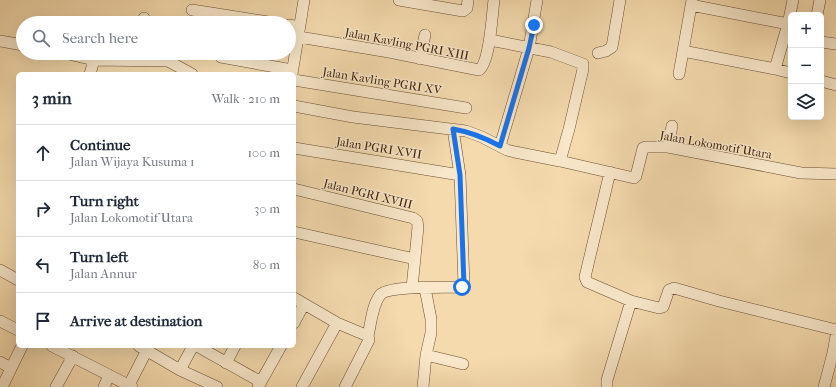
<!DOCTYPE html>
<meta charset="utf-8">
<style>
:root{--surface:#fff;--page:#f2f2f3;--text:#1f2937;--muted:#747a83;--line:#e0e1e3}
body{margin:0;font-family:"IM FELL French Canon",serif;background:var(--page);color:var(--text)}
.controls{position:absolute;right:12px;top:12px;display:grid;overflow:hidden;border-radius:6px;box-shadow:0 4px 16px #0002}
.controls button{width:36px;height:36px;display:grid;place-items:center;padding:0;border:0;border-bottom:1px solid var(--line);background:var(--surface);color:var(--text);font:20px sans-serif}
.stop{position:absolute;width:12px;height:12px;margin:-9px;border:3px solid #1a73e8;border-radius:50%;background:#fff}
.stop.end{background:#1a73e8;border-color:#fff;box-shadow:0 1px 4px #0008}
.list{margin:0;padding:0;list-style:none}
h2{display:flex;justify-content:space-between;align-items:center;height:52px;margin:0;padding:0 16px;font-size:17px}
h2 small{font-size:13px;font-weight:400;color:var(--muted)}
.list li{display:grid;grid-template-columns:26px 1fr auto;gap:12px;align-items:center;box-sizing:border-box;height:56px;padding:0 16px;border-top:1px solid var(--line)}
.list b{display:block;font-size:15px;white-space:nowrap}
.list p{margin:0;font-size:13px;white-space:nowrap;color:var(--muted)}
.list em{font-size:13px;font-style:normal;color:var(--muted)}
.icon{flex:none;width:22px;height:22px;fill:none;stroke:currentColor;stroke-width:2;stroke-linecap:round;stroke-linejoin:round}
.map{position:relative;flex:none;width:836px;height:387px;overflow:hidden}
.search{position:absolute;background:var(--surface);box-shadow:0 4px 16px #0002;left:16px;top:16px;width:280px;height:44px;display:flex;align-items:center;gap:10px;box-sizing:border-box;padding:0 14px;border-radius:22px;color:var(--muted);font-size:15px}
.panel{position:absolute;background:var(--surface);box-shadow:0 4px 16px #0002;left:16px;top:72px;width:280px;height:276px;border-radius:6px}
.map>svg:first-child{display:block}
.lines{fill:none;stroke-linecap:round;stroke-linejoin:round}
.street-casing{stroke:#6c4e32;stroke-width:12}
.street{stroke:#f8e7ca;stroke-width:11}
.route{stroke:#1a73e8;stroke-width:5}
.labels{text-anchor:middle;stroke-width:3;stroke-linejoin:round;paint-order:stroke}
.street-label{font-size:12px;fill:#3f1f09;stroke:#f8e7ca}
</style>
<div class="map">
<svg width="836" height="387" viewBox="0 0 836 387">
<rect width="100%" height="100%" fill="#f4daad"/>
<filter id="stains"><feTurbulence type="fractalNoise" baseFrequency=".005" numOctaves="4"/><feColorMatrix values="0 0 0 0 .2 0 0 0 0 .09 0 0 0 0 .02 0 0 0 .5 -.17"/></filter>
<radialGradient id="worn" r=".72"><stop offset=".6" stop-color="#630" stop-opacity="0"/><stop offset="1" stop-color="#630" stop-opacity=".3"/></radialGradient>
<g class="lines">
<!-- street casing -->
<g class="street-casing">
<path id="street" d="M 399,0 L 463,11 L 467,8 L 468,0
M 691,5 L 788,24
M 192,10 L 275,23
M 817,15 L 820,0
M 143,23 L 144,18
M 289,25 L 299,27
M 299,37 L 389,52 L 479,70 C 490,62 492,15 494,0
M 490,40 L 551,52 L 583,64 L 583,69 L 569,129 L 560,161
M 0,41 L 23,45
M 821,42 L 836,44
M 683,51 L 775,69 L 791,73
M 64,53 L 94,60 L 168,61 L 192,74
M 598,53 L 606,51 L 612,47 L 620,0
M 221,57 L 292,70
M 420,59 L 425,35
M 775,69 L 788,24 L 793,0
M 90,74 L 94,60
M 292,74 L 304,0
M 679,74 L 692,0
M 294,80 L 466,108
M 821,81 L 836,85
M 294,106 L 353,117 L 466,131 L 482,137 L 507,150 L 515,152 L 560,161 L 634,178 L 636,176 L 643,148 L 646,147 L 668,147 L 801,173 L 836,174
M 500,146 L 529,48 L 537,0
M 668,147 L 672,126
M 294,148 L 460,175
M 610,172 L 585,277 L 587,282 L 631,301 L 659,308 L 663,307 L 669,290 L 674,288 L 719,301 L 836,330
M 294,189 L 413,218 L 417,221 L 418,227 L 412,288
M 294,232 L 415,259
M 0,270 L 18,280
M 294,298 L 337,323 L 368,336
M 0,321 L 18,330
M 294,323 L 304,304
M 52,346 L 132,387
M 139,346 L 180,370 L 217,387
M 197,346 L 261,382
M 426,355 L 463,364
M 0,362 L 11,368
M 226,363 L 235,346
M 180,370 L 193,346
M 129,385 L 149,346
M 2,387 L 22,346
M 56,387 L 73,356
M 104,387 L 109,375
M 258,387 L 281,346
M 302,387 L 337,323
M 345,387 L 369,340 L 368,336 C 371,323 372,306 380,295 C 388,285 447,288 462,287 L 464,285 L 460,175 L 453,129
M 423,387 L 426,355 L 431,333 L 431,319 L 425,288
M 607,387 L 607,380 L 631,301
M 824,387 L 833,353 L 836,336"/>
</g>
<!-- street -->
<use href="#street" class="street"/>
</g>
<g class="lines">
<!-- route -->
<path class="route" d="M 462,287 L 464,285 L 460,175 L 453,129 C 471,132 485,138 500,146 L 529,48 L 534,25"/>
</g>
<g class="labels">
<!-- street labels -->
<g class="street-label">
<text transform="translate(407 44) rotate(11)" y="4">Jalan Kavling PGRI XIII</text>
<text transform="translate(382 81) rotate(9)" y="4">Jalan Kavling PGRI XV</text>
<text transform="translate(716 145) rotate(10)" y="4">Jalan Lokomotif Utara</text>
<text transform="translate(379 148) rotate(9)" y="4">Jalan PGRI XVII</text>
<text transform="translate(368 194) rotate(14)" y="4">Jalan PGRI XVIII</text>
</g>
</g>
<rect width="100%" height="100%" filter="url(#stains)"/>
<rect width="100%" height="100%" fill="url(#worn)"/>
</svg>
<div class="controls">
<button>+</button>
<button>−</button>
<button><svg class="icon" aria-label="layers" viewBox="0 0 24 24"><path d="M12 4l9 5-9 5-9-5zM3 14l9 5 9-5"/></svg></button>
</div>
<div class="stop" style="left:462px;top:287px"></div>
<div class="stop end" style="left:534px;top:25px"></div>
<div class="search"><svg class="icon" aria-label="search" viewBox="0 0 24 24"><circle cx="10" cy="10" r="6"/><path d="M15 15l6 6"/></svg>Search here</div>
<section class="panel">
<h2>3 min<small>Walk · 210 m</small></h2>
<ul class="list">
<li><svg class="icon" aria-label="ahead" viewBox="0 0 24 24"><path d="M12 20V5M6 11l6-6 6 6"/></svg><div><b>Continue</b><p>Jalan Wijaya Kusuma 1</p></div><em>100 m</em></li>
<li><svg class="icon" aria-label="right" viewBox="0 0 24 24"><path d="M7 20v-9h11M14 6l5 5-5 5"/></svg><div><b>Turn right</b><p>Jalan Lokomotif Utara</p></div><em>30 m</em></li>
<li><svg class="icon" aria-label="left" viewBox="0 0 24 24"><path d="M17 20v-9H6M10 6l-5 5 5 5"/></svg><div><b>Turn left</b><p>Jalan Annur</p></div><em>80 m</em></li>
<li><svg class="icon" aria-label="arrive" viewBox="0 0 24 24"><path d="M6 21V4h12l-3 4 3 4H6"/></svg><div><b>Arrive at destination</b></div></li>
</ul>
</section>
</div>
